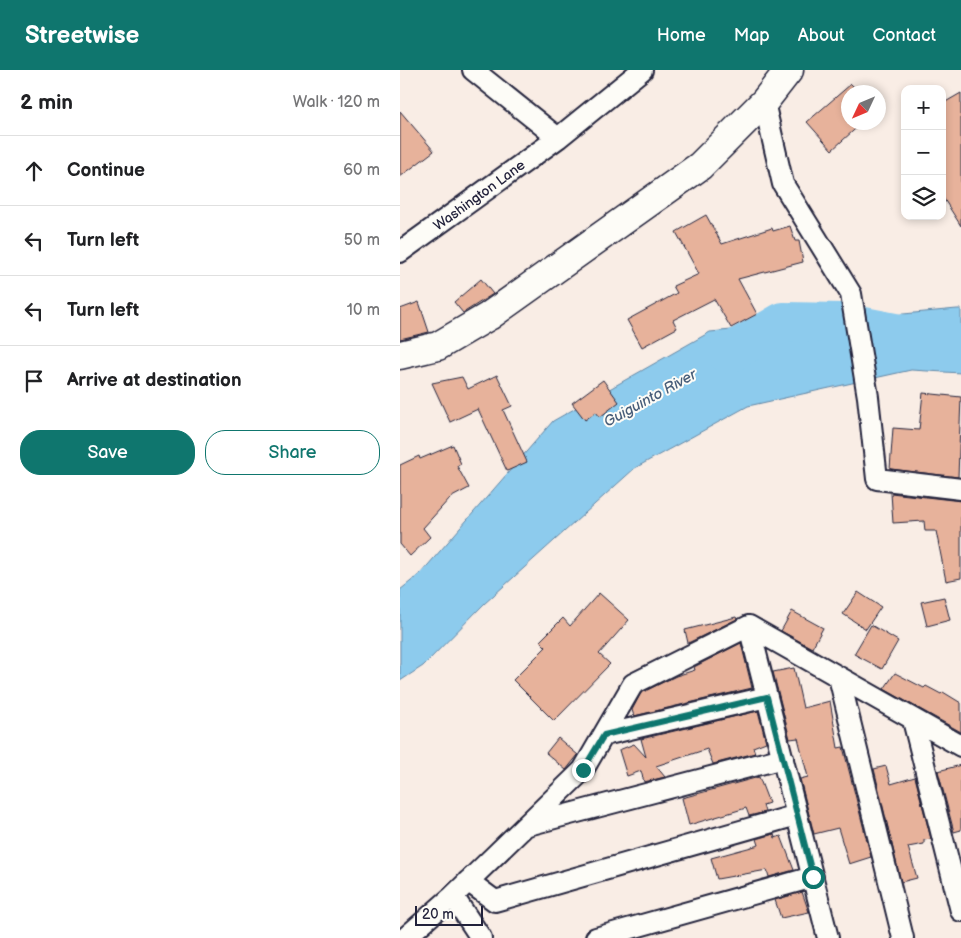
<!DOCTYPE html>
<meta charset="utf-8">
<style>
:root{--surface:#fff;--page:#f2f2f2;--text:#202124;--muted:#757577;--line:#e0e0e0;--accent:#0f766e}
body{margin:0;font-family:"Balsamiq Sans",sans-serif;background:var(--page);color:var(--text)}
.controls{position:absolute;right:15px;top:15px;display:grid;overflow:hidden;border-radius:10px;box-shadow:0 2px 8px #0003}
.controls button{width:45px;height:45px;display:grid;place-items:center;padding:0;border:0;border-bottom:1px solid var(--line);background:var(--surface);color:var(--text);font:25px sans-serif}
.compass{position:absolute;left:441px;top:15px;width:45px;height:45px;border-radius:50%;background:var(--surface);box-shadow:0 2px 8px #0003;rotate:226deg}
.scale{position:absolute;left:15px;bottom:12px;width:68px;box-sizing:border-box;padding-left:5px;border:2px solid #22223b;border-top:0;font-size:14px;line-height:18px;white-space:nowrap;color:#22223b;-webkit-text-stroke:4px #fdfcf7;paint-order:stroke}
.stop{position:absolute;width:15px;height:15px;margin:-11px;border:4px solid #0f766e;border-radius:50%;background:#fff}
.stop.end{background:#0f766e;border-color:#fff;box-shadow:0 1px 5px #0008}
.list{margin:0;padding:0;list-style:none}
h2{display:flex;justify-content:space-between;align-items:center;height:65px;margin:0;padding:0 20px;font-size:21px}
h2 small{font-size:16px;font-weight:400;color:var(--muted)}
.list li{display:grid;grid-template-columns:32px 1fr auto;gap:15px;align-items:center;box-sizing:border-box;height:70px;padding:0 20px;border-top:1px solid var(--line)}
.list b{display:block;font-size:19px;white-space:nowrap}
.list em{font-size:16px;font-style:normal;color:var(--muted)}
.actions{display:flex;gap:10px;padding:15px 20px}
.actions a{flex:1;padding:11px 0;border:1px solid var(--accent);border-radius:20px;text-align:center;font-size:18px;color:var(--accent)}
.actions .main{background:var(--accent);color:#fff}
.icon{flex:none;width:28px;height:28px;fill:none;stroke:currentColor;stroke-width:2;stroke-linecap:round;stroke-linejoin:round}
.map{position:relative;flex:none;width:561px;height:868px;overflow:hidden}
header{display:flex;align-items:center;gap:30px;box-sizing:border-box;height:70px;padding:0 25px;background:var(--accent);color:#fff}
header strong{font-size:24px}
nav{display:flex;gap:28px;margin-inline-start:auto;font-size:18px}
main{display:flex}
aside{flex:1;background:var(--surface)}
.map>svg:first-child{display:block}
.water{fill:#8dcbed;stroke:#6287a6}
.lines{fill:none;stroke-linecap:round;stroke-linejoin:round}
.river{stroke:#8dcbed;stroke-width:40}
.building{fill:#e7b29b;stroke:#22223b}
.street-casing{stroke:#22223b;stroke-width:24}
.secondary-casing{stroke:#22223b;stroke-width:31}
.street{stroke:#fdfcf7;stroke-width:20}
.secondary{stroke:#fdfcf7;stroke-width:28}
.route{stroke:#0f766e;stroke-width:6}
.labels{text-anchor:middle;stroke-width:4;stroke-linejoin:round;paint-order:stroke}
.street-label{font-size:14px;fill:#22223b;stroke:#fdfcf7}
.water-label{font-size:15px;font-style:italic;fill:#475d79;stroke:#fdfcf7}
</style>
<header>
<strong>Streetwise</strong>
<nav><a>Home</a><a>Map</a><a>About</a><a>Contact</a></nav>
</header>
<main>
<aside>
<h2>2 min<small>Walk · 120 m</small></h2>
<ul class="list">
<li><svg class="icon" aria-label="ahead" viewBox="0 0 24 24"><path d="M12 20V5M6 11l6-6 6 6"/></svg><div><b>Continue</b></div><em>60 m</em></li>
<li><svg class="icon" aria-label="left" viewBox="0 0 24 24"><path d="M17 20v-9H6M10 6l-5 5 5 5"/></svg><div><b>Turn left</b></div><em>50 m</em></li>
<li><svg class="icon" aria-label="left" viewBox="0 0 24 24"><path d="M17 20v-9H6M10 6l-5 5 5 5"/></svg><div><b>Turn left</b></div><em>10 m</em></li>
<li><svg class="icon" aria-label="arrive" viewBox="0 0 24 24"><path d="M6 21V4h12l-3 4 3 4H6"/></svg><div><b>Arrive at destination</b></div></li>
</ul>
<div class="actions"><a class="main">Save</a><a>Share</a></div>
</aside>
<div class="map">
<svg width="561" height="868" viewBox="0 0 561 868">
<rect width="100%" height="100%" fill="#f9ede5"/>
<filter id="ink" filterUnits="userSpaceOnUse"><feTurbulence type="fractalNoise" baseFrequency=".02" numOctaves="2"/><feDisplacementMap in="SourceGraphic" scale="10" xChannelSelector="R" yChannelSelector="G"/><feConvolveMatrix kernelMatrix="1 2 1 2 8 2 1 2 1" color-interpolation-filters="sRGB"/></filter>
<g filter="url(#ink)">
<!-- water -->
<path class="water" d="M 557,239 L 561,239 L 561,303 L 511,300 L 348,336 L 235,398 L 84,534 L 23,596 L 0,611 L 0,520 L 21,503 L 153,351 L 310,262 Z"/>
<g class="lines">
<!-- river -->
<path class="river" d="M 328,284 L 383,252 L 443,253 L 561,276"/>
</g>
<!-- building -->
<path class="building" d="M 451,14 L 459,22 L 448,22 L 448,52 L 463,52 L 432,80 L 407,52 Z
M 561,23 L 561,156 L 542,126 L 542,34 Z
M 0,41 L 34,81 L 0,107 Z
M 306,145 L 322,174 L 372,158 L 373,161 L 390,156 L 395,171 L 399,171 L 403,192 L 338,209 L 357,244 L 331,258 L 314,229 L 273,250 L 277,258 L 242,277 L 227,250 L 277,223 L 273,216 L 299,204 L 276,162 Z
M 81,209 L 93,224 L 63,243 L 54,232 Z
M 19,232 L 29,262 L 0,269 L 0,239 Z
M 97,305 L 112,336 L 103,340 L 127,392 L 107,401 L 78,339 L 50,352 L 32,313 L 62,307 L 68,319 Z
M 203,310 L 219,332 L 200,347 L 196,342 L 185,350 L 172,333 Z
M 523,323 L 561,327 L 558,407 L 490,399 L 493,358 L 519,360 Z
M 53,375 L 61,394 L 57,396 L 69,418 L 50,428 L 23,458 L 30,467 L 10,486 L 0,474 L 0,395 L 19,386 L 20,389 Z
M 491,423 L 561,431 L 561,508 L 546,511 L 536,461 L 525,461 L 524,451 L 493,453 Z
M 458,522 L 481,537 L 466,559 L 443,544 Z
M 199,523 L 229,550 L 199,584 L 210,594 L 154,651 L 113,610 L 146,577 L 140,571 L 163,548 L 170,556 Z
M 544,527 L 550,550 L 527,556 L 521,532 Z
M 392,541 L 423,558 L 412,578 L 381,561 Z
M 336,547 L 337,549 L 288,573 L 285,560 Z
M 471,555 L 498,571 L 482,599 L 454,584 Z
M 341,573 L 352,618 L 234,646 L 232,640 L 241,623 L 276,606 L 295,600 L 294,597 Z
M 394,598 L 403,638 L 430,631 L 438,678 L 443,677 L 471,787 L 449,794 L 438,758 L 414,764 L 400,709 L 408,707 L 398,668 L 390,669 L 373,602 Z
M 495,603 L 524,618 L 526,616 L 541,624 L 543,622 L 561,633 L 561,662 L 484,619 Z
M 358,641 L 366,672 L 353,677 L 355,683 L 313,694 L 307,679 L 256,696 L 265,707 L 244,712 L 241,701 L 227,706 L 219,680 L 234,674 L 246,687 L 241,669 Z
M 158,668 L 178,685 L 166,700 L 146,683 Z
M 561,695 L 561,760 L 554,762 L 538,701 Z
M 486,696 L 491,714 L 515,707 L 531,769 L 524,770 L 524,774 L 508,777 L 517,808 L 501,812 L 474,699 Z
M 359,707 L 369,733 L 363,735 L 365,742 L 349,746 L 346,738 L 289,755 L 282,728 Z
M 374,764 L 375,768 L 381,766 L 394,800 L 369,807 L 367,800 L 317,809 L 311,788 L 359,775 L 357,769 Z
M 402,822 L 409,842 L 381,848 L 375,830 Z"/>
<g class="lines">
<!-- street casing -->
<g class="street-casing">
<path id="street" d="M 73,0 L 158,68
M 364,32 L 383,114 L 451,224 L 468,327 L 477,409 L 561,419
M 0,182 L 158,68 L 242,0
M 439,607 L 503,868
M 513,650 L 561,841
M 204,665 L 367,627
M 128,755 L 383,688
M 68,811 L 95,831 L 397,745
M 53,826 L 183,700 L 233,614 L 349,556
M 5,868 L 53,826 L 81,868
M 196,868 L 413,807
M 428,868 L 349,556 L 561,676"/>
</g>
<!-- secondary casing -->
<g class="secondary-casing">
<path id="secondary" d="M 0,285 L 38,276 L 89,246 L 300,96 L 364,32 L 389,0"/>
</g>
<!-- street -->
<use href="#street" class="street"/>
<!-- secondary -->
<use href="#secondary" class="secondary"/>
</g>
</g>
<g class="lines" filter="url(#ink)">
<!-- route -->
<path class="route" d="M 183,700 L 204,665 L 367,627 L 413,807"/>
</g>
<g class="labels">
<!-- street labels -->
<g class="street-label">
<text transform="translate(79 125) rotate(-36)" y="5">Washington Lane</text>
</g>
<!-- water labels -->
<g class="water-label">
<text transform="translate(250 328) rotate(-29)" y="5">Guiguinto River</text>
</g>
</g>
</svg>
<div class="controls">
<button>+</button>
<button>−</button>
<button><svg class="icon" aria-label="layers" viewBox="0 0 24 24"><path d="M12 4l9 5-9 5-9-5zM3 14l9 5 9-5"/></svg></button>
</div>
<svg class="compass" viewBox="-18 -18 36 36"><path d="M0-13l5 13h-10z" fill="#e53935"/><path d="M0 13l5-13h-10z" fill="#757577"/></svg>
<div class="scale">20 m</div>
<div class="stop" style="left:413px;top:807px"></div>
<div class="stop end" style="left:183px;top:700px"></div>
</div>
</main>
